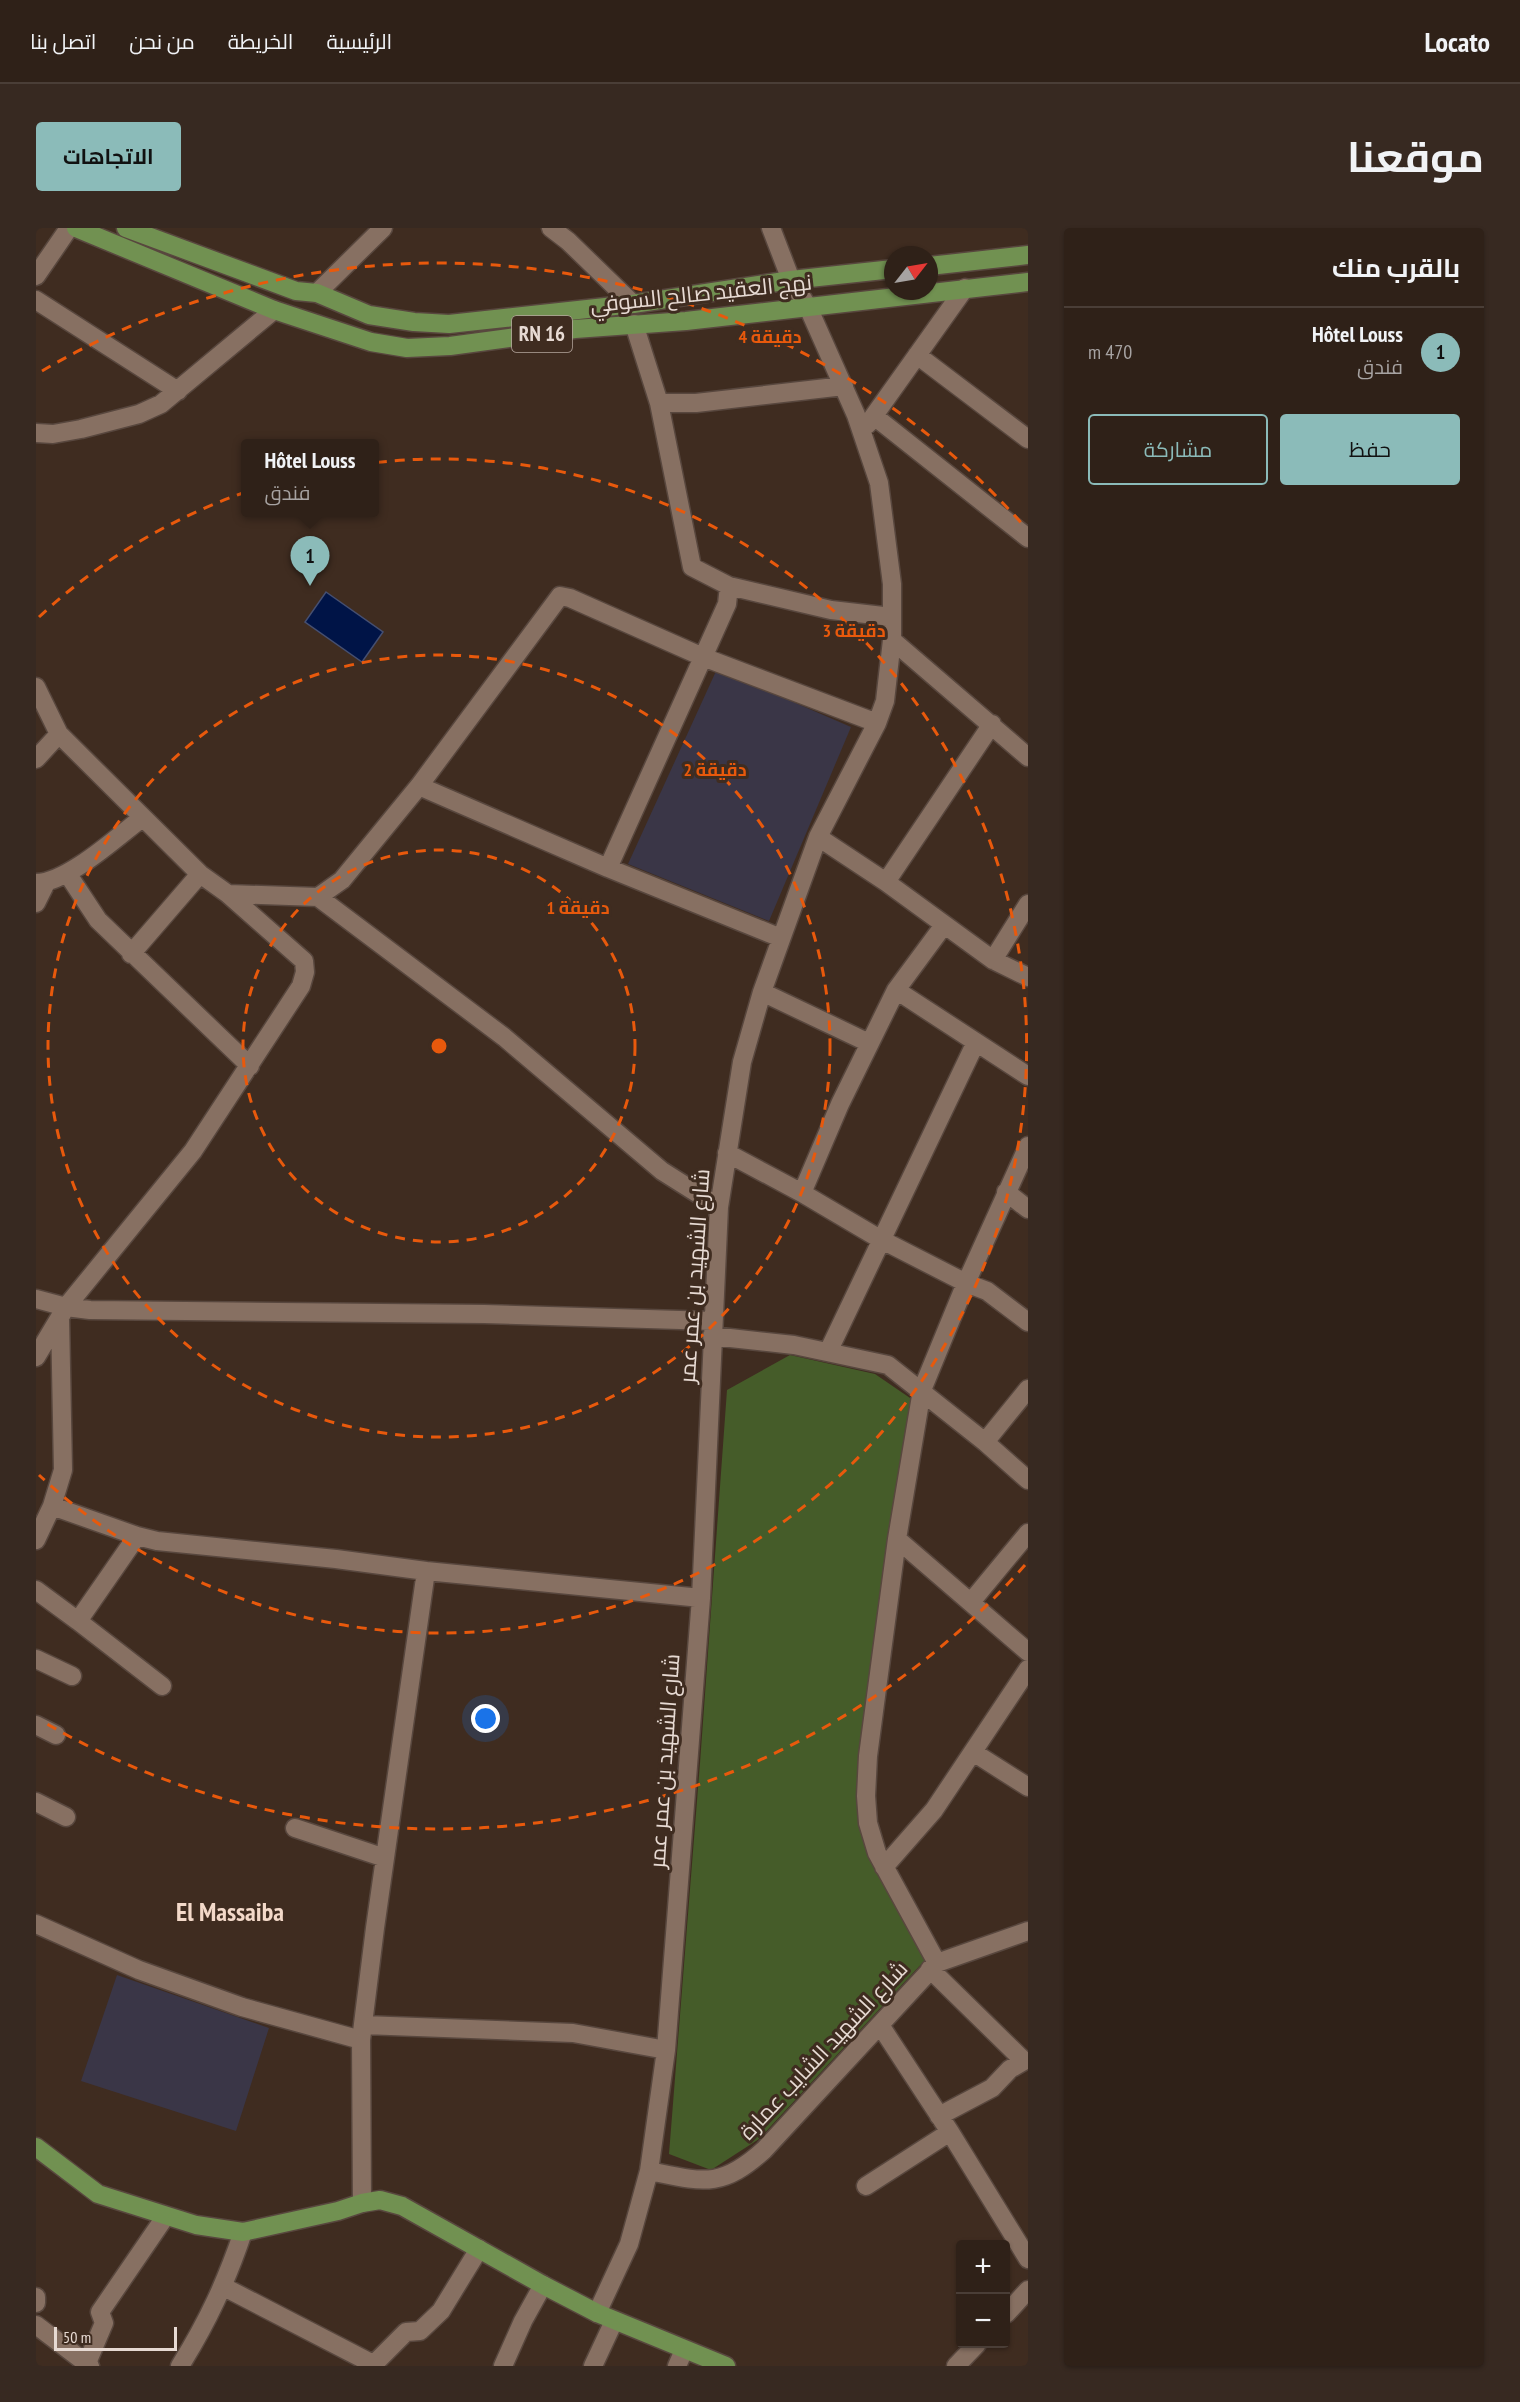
<!DOCTYPE html>
<html lang="ar">
<meta charset="utf-8">
<style>
:root{--surface:#2f2118;--page:#372921;--text:#f1f3f6;--muted:#a7a3a2;--line:#4a3e37;--accent:#8bbbb9}
body{margin:0;font-family:"PT Sans Narrow",Cairo,sans-serif;background:var(--page);color:var(--text);direction:rtl}
.controls{position:absolute;right:18px;bottom:18px;display:grid;overflow:hidden;border-radius:6px;box-shadow:0 2px 4px #0004}
.controls button{width:54px;height:54px;display:grid;place-items:center;padding:0;border:0;border-bottom:2px solid var(--line);background:var(--surface);color:var(--text);font:30px sans-serif}
.compass{position:absolute;left:848px;top:18px;width:54px;height:54px;border-radius:50%;background:var(--surface);box-shadow:0 2px 4px #0004;rotate:59deg}
.scale{position:absolute;left:18px;bottom:15px;width:123px;box-sizing:border-box;padding-left:6px;border:3px solid #e7dad3;border-top:0;font-size:16px;line-height:21px;white-space:nowrap;color:#e7dad3;-webkit-text-stroke:4px #3f2c20;paint-order:stroke}
.you{position:absolute;left:450px;top:1491px;width:21px;height:21px;margin:-15px;border:4px solid #fff;border-radius:50%;background:#1a73e8;box-shadow:0 0 0 9px #1a73e833}
.badge{display:grid;place-items:center;width:39px;height:39px;border-radius:50%;background:var(--accent);color:#111;font-size:20px;font-weight:700}
.pin{position:absolute;translate:-50% -50px;filter:drop-shadow(0 2px 3px #0008)}
.pin::after{content:'';position:absolute;top:32px;width:21px;height:18px;background:inherit;clip-path:polygon(0 0,100% 0,50% 100%)}
.popup{position:absolute;left:205px;top:211px;width:138px;height:78px;box-sizing:border-box;display:grid;place-content:center;border-radius:6px;background:var(--surface);filter:drop-shadow(0 2px 4px #0005);font-size:20px;white-space:nowrap;color:var(--muted)}
.popup b{font-size:22px;color:var(--text)}
.popup::after{content:'';position:absolute;left:50%;top:100%;margin-left:-12px;border:12px solid transparent;border-top-color:var(--surface)}
.list{margin:0;padding:0;list-style:none}
h2{display:flex;justify-content:space-between;align-items:center;height:78px;margin:0;padding:0 24px;font-size:26px}
h2 small{font-size:20px;font-weight:400;color:var(--muted)}
.list li{display:grid;grid-template-columns:39px 1fr auto;gap:18px;align-items:center;box-sizing:border-box;height:90px;padding:0 24px;border-top:2px solid var(--line)}
.list b{display:block;font-size:22px;white-space:nowrap}
.list p{margin:0;font-size:20px;white-space:nowrap;color:var(--muted)}
.list em{font-size:20px;font-style:normal;color:var(--muted)}
.actions{display:flex;gap:12px;padding:18px 24px}
.actions a{flex:1;padding:14px 0;border:2px solid var(--accent);border-radius:6px;text-align:center;font-size:21px;color:var(--accent)}
.actions .main{background:var(--accent);color:#111}
.map{position:relative;flex:none;width:992px;height:2138px;overflow:hidden;direction:ltr;border-radius:6px}
header{display:flex;align-items:center;gap:36px;box-sizing:border-box;height:84px;padding:0 30px;background:var(--surface);border-bottom:2px solid var(--line)}
header strong{font-size:28px}
nav{display:flex;gap:33px;margin-inline-start:auto;font-size:21px}
.intro{display:flex;align-items:center;justify-content:space-between;box-sizing:border-box;height:144px;padding:0 36px}
h1{margin:0;font-size:42px}
.button{padding:15px 27px;border-radius:6px;background:var(--accent);color:#111;font-size:21px;font-weight:700}
main{display:flex;gap:36px;padding:0 36px}
aside{flex:1;background:var(--surface);border-radius:6px;box-shadow:0 2px 4px #0004}
.map>svg:first-child{display:block}
.education{fill:#3a3647}
.green{fill:#455c29}
.water{fill:#001447;stroke:#454f71;stroke-width:1.5}
.lines{fill:none;stroke-linecap:round;stroke-linejoin:round}
.minor-casing{stroke:#58473e;stroke-width:21}
.major-casing{stroke:#58473e;stroke-width:21}
.minor{stroke:#877062;stroke-width:18}
.major{stroke:#719151;stroke-width:18}
.ring{fill:none;stroke:#e8590c;stroke-width:3;stroke-dasharray:10 8}
.labels{text-anchor:middle;stroke-width:6;stroke-linejoin:round;paint-order:stroke}
.shield{fill:#3f2c20;stroke:#b5a69d;stroke-width:1.5}
.shield-label{font-size:21px;font-weight:bold;fill:#e7dad3}
.street-label{font-size:22px;fill:#e7dad3;stroke:#3f2c20}
.quarter-label{font-size:26px;font-weight:bold;fill:#f3d9c9;stroke:#3f2c20}
.centre{fill:#e8590c;stroke:#3f2c20;stroke-width:3}
.ring-label{font-size:18px;text-anchor:middle;font-weight:bold;fill:#e8590c;stroke:#3f2c20;stroke-width:6;stroke-linejoin:round;paint-order:stroke}
</style>
<header>
<strong>Locato</strong>
<nav><a>الرئيسية</a><a>الخريطة</a><a>من نحن</a><a>اتصل بنا</a></nav>
</header>
<div class="intro"><h1>موقعنا</h1><a class="button">الاتجاهات</a></div>
<main>
<aside>
<h2>بالقرب منك<small></small></h2>
<ul class="list">
<li><span class="badge">1</span><div><b>Hôtel Louss</b><p>فندق</p></div><em>470 m</em></li>
</ul>
<div class="actions"><a class="main">حفظ</a><a>مشاركة</a></div>
</aside>
<div class="map">
<svg width="992" height="2138" viewBox="0 0 992 2138">
<rect width="100%" height="100%" fill="#3f2c20"/>
<!-- education -->
<path class="education" d="M 681,441 L 815,499 L 733,693 L 592,636 Z
M 81,1747 L 233,1800 L 200,1903 L 45,1853 Z"/>
<!-- green -->
<path class="green" d="M 754,1127 L 839,1146 L 877,1172 L 827,1595 L 890,1731 L 723,1911 L 675,1942 L 633,1926 L 664,1535 L 691,1162 Z"/>
<!-- water -->
<path class="water" d="M 290,364 L 347,404 L 326,434 L 269,394 Z"/>
<g class="lines">
<!-- minor casing -->
<g class="minor-casing">
<path id="minor" d="M 515,0 L 532,13 L 597,76
M 0,48 L 33,0
M 281,65 L 347,0
M 0,72 L 142,163
M 598,96 L 623,175 L 660,175 L 808,158
M 881,127 L 992,211
M 838,188 L 992,310
M 832,196 L 929,60
M 0,205 L 17,206 L 45,201 L 103,186 L 125,176 L 238,82
M 693,358 L 795,382 L 856,389
M 856,412 L 992,529
M 0,459 L 23,506 L 164,646 L 192,666 L 268,733 L 269,744 L 265,758 L 157,923 L 30,1079 L 0,1071
M 0,531 L 23,506
M 383,558 L 572,640 L 745,710
M 782,609 L 850,654 L 957,732 L 992,749
M 572,640 L 691,376 L 693,358 L 656,339 L 623,175
M 31,645 L 62,692 L 214,838
M 850,654 L 956,496
M 0,655 C 31,655 81,609 106,590
M 192,666 L 282,669 L 468,809 L 626,943 L 683,979
M 282,669 L 306,652 L 383,558 L 524,368 L 534,370 L 667,429 L 841,495
M 0,675 L 10,655
M 95,726 L 164,646
M 957,732 L 992,676
M 860,762 L 992,848
M 726,764 L 833,815
M 691,925 L 766,965 L 844,1011 L 930,1055 L 951,1063 L 992,1094
M 970,964 L 992,981
M 766,965 L 804,876 L 860,762 L 908,697
M 676,1108 L 758,1117 L 852,1137 L 949,1214 L 992,1252
M 792,1124 L 940,814
M 0,1129 L 30,1079 L 54,1082 L 448,1086 L 677,1093
M 949,1214 L 992,1161
M 16,1278 L 27,1242 L 24,1089
M 101,1308 L 42,1393 L 126,1458
M 861,1311 L 992,1424
M 0,1312 L 16,1278 L 101,1308 L 121,1313 L 300,1331 L 390,1343 L 665,1370
M 0,1362 L 42,1393
M 935,1374 L 992,1305
M 0,1431 L 36,1448
M 0,1497 L 20,1507
M 937,1524 L 992,1559
M 0,1574 L 30,1589
M 259,1600 L 349,1630
M 848,1639 L 898,1582 L 992,1441
M 0,1696 L 103,1742 L 206,1779 L 325,1812
M 901,1735 L 841,1625 L 832,1595 L 830,1568 L 832,1528 L 861,1311 L 886,1162 L 930,1055 L 992,918
M 894,1741 L 988,1833 L 974,1841 L 956,1860 L 903,1888
M 328,1797 L 537,1805 L 630,1822
M 844,1797 L 914,1904 L 992,2031
M 613,1943 C 667,1954 685,1961 728,1922 L 901,1735 L 992,1703
M 830,1958 L 914,1904
M 326,1975 L 325,1812 L 339,1700 L 390,1343
M 188,2059 L 337,2136
M 0,2069 L 0,2075
M 561,2085 L 593,2016 L 613,1943 L 630,1822 L 665,1370 L 683,979 L 706,834 L 726,764 L 782,609 L 841,495 L 849,473 L 856,412 L 856,356 L 843,255 L 820,187 L 772,79 L 755,52 L 735,0
M 970,2086 L 992,2062
M 0,2097 L 54,2138
M 51,2135 L 68,2095 L 64,2084 L 129,1989
M 144,2138 C 172,2093 190,2054 207,2004
M 336,2138 L 370,2104 L 384,2103 L 405,2083 L 443,2021
M 467,2138 L 487,2093 L 507,2057
M 557,2138 L 578,2093
M 641,2138 L 648,2122
M 920,2138 L 941,2116"/>
</g>
<!-- major casing -->
<g class="major-casing">
<path id="major" d="M 40,0 L 238,82 L 335,114 L 371,120 L 414,118 L 539,101 L 650,93 L 992,54
M 90,0 L 260,63 L 281,65 L 333,87 L 378,94 L 413,96 L 597,76 L 755,52 L 857,41
M 893,38 L 992,27
M 0,1919 L 62,1966 L 160,1997 L 207,2004 L 302,1983 L 326,1975 L 344,1972 L 366,1978 L 507,2057 L 561,2085 L 690,2138"/>
</g>
<!-- minor -->
<use href="#minor" class="minor"/>
<!-- major -->
<use href="#major" class="major"/>
</g>
<!-- distance rings -->
<g class="ring">
<circle cx="403" cy="818" r="196"/>
<circle cx="403" cy="818" r="391"/>
<path d="M3 389A587 587 0 1 1 3 1247"/>
<path d="M989 1337A783 783 0 0 1 6 1493M6 143A783 783 0 0 1 989 299"/>
</g>
<g class="labels">
<!-- shield labels -->
<rect class="shield" x="476" y="88" width="60" height="36" rx="4.5"/>
<g class="shield-label">
<text x="506" y="113">RN 16</text>
</g>
<!-- street labels -->
<g class="street-label">
<text transform="translate(665 65) rotate(-6)" y="8">نهج العقيد صالح السوفي</text>
<text transform="translate(658 1048) rotate(-86)" y="8">شارع الشهيد بن عمر عمر</text>
<text transform="translate(628 1533) rotate(-86)" y="8">شارع الشهيد بن عمر عمر</text>
<text transform="translate(787 1822) rotate(-47)" y="8">شارع الشهيد الشايب عمارة</text>
</g>
<!-- quarter labels -->
<g class="quarter-label">
<text x="194" y="1693">El Massaiba</text>
</g>
</g>
<circle cx="403" cy="818" r="9" class="centre"/>
<g class="ring-label">
<text x="734" y="115">4 دقيقة</text>
<text x="818" y="409">3 دقيقة</text>
<text x="679" y="548">2 دقيقة</text>
<text x="542" y="686">1 دقيقة</text>
</g>
</svg>
<div class="controls">
<button>+</button>
<button>−</button>
</div>
<svg class="compass" viewBox="-18 -18 36 36"><path d="M0-13l5 13h-10z" fill="#e53935"/><path d="M0 13l5-13h-10z" fill="#a7a3a2"/></svg>
<div class="scale">50 m</div>
<div class="you"></div>
<div class="pin badge" style="left:274px;top:358px">1</div>
<div class="popup"><b>Hôtel Louss</b>فندق</div>
</div>
</main>
